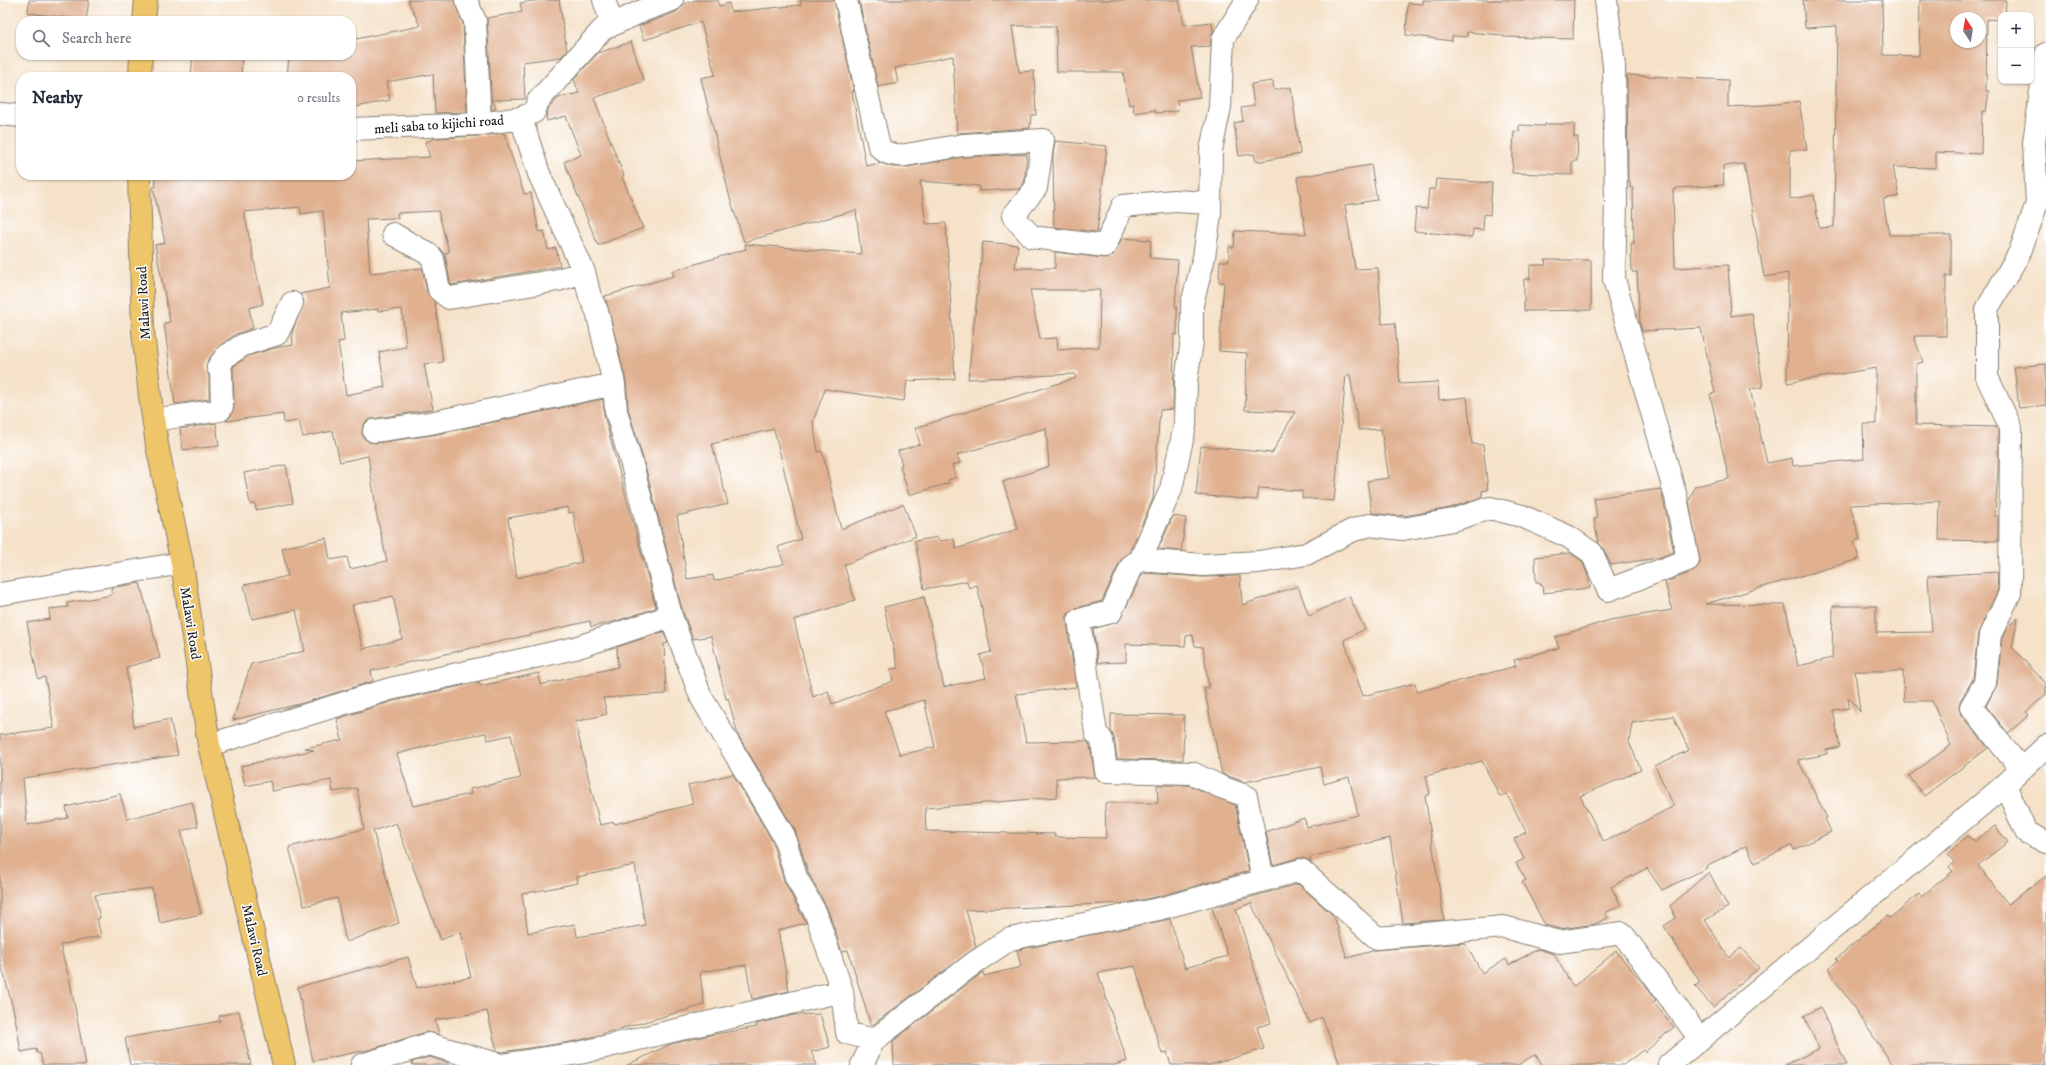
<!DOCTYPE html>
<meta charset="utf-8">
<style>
:root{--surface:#fff;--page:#f6f6f7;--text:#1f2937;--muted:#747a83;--line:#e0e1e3}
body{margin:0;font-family:"IM FELL DW Pica",serif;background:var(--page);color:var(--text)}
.controls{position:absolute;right:12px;top:12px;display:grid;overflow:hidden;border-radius:8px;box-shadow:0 1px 3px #0004}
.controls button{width:36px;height:36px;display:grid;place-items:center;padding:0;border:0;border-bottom:1px solid var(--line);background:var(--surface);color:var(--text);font:20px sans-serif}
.compass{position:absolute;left:1950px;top:12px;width:36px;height:36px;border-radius:50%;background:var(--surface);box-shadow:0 1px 3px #0004;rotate:348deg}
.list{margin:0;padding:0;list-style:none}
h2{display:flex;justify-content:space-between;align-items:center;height:52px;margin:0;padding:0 16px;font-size:17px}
h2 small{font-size:13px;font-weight:400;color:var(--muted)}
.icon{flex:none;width:22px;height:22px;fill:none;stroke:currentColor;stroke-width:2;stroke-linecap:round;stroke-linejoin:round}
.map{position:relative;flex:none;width:2046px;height:1065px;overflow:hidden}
.search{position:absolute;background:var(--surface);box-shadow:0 1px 3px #0004;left:16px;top:16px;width:340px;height:44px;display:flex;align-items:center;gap:10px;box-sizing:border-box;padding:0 14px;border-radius:16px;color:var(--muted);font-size:15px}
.panel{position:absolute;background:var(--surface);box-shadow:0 1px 3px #0004;left:16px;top:72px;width:340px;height:108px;border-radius:16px}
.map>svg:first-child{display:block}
.building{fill:#e0b08f;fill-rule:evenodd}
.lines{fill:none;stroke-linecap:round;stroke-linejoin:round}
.minor-casing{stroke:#887f72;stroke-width:24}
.tertiary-casing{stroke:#887f72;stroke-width:24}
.primary-casing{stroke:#887f72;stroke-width:24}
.minor{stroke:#fff;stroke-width:22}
.tertiary{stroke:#fff;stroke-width:22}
.primary{stroke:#eec569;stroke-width:22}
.labels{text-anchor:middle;stroke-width:3;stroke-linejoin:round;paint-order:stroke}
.street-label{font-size:14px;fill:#1c1c1c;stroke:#fff}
</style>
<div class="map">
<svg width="2046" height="1065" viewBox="0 0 2046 1065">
<rect width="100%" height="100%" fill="#fff"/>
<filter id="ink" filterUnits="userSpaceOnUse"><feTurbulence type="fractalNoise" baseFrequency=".025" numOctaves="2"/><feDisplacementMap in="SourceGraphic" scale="8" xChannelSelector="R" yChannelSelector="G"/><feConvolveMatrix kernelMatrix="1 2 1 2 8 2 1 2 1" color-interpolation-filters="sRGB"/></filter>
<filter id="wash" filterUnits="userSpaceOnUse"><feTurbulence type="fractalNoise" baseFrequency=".012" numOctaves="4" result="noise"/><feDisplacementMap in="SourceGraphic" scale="16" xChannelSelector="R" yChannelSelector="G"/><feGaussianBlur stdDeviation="0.9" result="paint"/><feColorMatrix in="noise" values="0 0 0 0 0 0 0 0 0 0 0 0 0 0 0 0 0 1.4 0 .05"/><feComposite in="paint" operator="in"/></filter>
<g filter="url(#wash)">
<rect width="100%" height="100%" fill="#f5e2c9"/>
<g id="blocks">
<!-- building -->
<path class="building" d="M 29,0 L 89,0 L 86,20 L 28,13 Z
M 408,0 L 454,0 L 463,24 L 467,112 L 435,113 L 433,74 L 386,82 L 390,100 L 351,108 L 351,77 L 287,77 L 289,55 L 351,55 L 351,40 L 420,26 Z
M 540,0 L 559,0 L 567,51 L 561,57 L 523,62 L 525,99 L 493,100 L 496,109 L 492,110 L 487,18 L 522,12 L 520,3 Z
M 696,0 L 718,0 L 719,6 L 729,3 L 731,12 L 801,5 L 800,0 L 834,0 L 854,92 L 852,92 L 866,166 L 881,163 L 893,167 L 907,167 L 964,157 L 1027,154 L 1024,183 L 1019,189 L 979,191 L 979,186 L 920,181 L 926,224 L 946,223 L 955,379 L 907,381 L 904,401 L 825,389 L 813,422 L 818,452 L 822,451 L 841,529 L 903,504 L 916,536 L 844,565 L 855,600 L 794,620 L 813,697 L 828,691 L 832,704 L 893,681 L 890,669 L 898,668 L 884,607 L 924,597 L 944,687 L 986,678 L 980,655 L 991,652 L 977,585 L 969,588 L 967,581 L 924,589 L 915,541 L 938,537 L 939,541 L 954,539 L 956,549 L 1018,529 L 1003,482 L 1049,466 L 1046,428 L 957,455 L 960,463 L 952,465 L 956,477 L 948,480 L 949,483 L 909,495 L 900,466 L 902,465 L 898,451 L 920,444 L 915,428 L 1076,378 L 1075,374 L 968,379 L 983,242 L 1018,245 L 1015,268 L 1055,268 L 1055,252 L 1103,258 L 1111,257 L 1116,251 L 1122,238 L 1151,240 L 1150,258 L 1178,260 L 1175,307 L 1177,307 L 1177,335 L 1174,334 L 1173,409 L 1160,410 L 1153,499 L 1130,551 L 1121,560 L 1102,601 L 1076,608 L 1067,615 L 1067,622 L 1076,687 L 1016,694 L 1026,742 L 1086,741 L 1090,745 L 1095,777 L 1056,778 L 1057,797 L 925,808 L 926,831 L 1055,834 L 1054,837 L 1106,838 L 1105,803 L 1158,803 L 1157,785 L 1189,785 L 1235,805 L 1249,871 L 1156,897 L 1126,903 L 966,910 L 976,947 L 871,1026 L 848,950 L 842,952 L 828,910 L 808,872 L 795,830 L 738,735 L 728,698 L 726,699 L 711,636 L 693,639 L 683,612 L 644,462 L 628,409 L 626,381 L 605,296 L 674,276 L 672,271 L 746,249 L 745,244 L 861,254 L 856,210 L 744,242 L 730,198 L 701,78 L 715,75 L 701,22 L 644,40 L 639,26 L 676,12 L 684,4 ZM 1030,290 L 1100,290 L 1099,347 L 1058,350 L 1057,338 L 1040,339 ZM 774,429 L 801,539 L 778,547 L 784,564 L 714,581 L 713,575 L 687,579 L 677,516 L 728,504 L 712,444 ZM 924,700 L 935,747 L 900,755 L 884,711 Z
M 859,0 L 1179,0 L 1184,25 L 1212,22 L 1213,31 L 1210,46 L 1191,47 L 1200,97 L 1177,100 L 1178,111 L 1155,113 L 1155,110 L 1134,113 L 1133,104 L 1129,105 L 1123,72 L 1057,72 L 1056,26 L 1012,26 L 1019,72 L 1034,71 L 1036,115 L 1031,115 L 1030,128 L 957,133 L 953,56 L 895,68 L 898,83 L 878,87 Z
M 1423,0 L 1574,0 L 1573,39 L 1503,37 L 1503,35 L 1467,32 L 1467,37 L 1452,36 L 1452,41 L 1406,35 L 1408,3 L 1423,4 Z
M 1803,0 L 1882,0 L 1883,55 L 1919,56 L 1920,0 L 2006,0 L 2005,15 L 2001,15 L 2001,20 L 1987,19 L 1986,91 L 1989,91 L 1986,112 L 1982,111 L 1981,154 L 1936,152 L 1936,168 L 1893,167 L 1899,196 L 1883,199 L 1889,235 L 1951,235 L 1951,276 L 1946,276 L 1946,336 L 1914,336 L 1923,362 L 1916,364 L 1916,425 L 1997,427 L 1998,431 L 1998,469 L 1995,516 L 1998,516 L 1998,541 L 1939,540 L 1940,501 L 1850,505 L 1860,539 L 1854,541 L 1859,559 L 1705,604 L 1785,605 L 1798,666 L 1832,658 L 1833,606 L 1876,606 L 1876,633 L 1932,632 L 1928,576 L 1997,572 L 1998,590 L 1978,633 L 1973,679 L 1960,701 L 1959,707 L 1961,715 L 1988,748 L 1924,796 L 1909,776 L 1951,745 L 1932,701 L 1904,701 L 1903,671 L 1855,671 L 1860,712 L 1850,698 L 1848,698 L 1849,708 L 1833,710 L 1840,747 L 1826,750 L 1827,754 L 1798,760 L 1827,818 L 1825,819 L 1831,832 L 1794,850 L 1792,845 L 1755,863 L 1746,846 L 1706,866 L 1707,868 L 1662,890 L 1647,868 L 1611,887 L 1621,905 L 1605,913 L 1608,918 L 1595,924 L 1560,929 L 1545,925 L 1522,882 L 1526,880 L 1516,863 L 1524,859 L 1514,839 L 1526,832 L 1507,794 L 1500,797 L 1482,761 L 1426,776 L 1430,794 L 1425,796 L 1444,920 L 1403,923 L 1390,838 L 1310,857 L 1311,862 L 1304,858 L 1298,858 L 1273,865 L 1266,832 L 1304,818 L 1307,827 L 1358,815 L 1349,777 L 1324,784 L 1320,767 L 1245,782 L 1222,774 L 1204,688 L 1209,688 L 1203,647 L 1195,646 L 1193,635 L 1186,636 L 1185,646 L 1126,644 L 1126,662 L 1098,663 L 1093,629 L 1119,621 L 1143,573 L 1203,577 L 1240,576 L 1242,605 L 1298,586 L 1309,616 L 1349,596 L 1365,629 L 1344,640 L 1363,696 L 1415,683 L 1417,692 L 1516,666 L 1514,660 L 1559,648 L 1555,637 L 1610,620 L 1672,610 L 1665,582 L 1693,572 L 1700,563 L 1689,501 L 1695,486 L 1729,479 L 1710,394 L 1715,393 L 1701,328 L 1642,331 L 1640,324 L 1637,272 L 1632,272 L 1631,243 L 1634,243 L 1633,188 L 1630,188 L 1630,181 L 1628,181 L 1627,75 L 1728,80 L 1728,107 L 1780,104 L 1799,101 L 1807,150 L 1790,150 L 1790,199 L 1814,195 L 1819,228 L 1834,227 L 1837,26 L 1805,28 ZM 1956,18 L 1980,18 L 1980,42 L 1956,42 ZM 1744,164 L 1764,277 L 1788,273 L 1787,383 L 1876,368 L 1876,424 L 1863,424 L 1864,459 L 1793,466 L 1792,458 L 1767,463 L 1750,389 L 1763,387 L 1752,313 L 1731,316 L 1728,265 L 1675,268 L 1673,190 L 1676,190 L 1676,188 L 1724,185 L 1723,166 ZM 1673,716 L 1689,750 L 1655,766 L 1674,806 L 1604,842 L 1580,796 L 1641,770 L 1629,742 L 1632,723 Z
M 631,42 L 644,81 L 594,98 L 624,176 L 622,177 L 643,228 L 598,245 L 564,162 L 581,155 L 566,116 L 547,121 L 546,116 L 549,108 L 558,98 L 579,93 L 574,79 L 598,53 Z
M 193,55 L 242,55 L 241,77 L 191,77 Z
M 1273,81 L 1274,90 L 1291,87 L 1300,154 L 1256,162 L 1254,154 L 1239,156 L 1234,123 L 1243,121 L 1241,108 L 1254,106 L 1251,84 Z
M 1545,124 L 1574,124 L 1574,137 L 1578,137 L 1577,161 L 1572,161 L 1572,175 L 1512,173 L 1514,131 L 1519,132 L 1519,125 L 1545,126 Z
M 504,133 L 524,194 L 531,193 L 539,232 L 544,231 L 548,250 L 556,248 L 560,266 L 452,285 L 450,283 L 445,253 L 449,252 L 438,211 L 397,213 L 398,218 L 366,219 L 370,273 L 422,268 L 427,292 L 435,303 L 443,362 L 424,364 L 433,409 L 372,419 L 367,421 L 363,426 L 362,433 L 364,438 L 369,442 L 376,443 L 433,435 L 603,399 L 604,415 L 656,608 L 616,621 L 591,627 L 590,621 L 371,671 L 373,681 L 303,703 L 233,720 L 251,664 L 305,651 L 296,610 L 252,619 L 244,585 L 288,576 L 282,548 L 326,538 L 330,560 L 347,557 L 350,569 L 387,561 L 375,508 L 376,508 L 368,456 L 340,462 L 333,431 L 303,437 L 299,421 L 284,423 L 283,414 L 226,421 L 231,416 L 234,406 L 233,368 L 235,365 L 248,356 L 275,348 L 293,345 L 292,332 L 304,302 L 300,294 L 330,288 L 323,211 L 301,214 L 300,207 L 244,212 L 263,304 L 249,308 L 253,328 L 236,334 L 219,346 L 208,360 L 206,367 L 209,376 L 209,399 L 175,404 L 164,323 L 170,322 L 155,245 L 165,243 L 153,187 L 156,186 L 154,175 L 351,175 L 351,161 L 430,157 L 425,142 L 436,138 L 481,136 ZM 378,309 L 378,311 L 402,309 L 406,347 L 379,352 L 385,387 L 346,395 L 338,342 L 344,341 L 341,313 ZM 568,507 L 569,513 L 573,512 L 582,562 L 517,578 L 508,518 ZM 393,596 L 402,639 L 363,649 L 352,605 Z
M 1055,141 L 1107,146 L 1097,232 L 1054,227 L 1053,155 Z
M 1371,165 L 1377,200 L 1345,205 L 1355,269 L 1378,268 L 1382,324 L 1395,323 L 1400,384 L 1438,382 L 1439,400 L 1467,397 L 1472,444 L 1483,445 L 1488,490 L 1482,491 L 1482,497 L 1450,508 L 1404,516 L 1404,515 L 1397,516 L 1372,513 L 1367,481 L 1389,478 L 1381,429 L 1359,430 L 1350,375 L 1346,375 L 1334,501 L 1302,498 L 1302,491 L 1259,488 L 1257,500 L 1196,495 L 1201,446 L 1272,453 L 1295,412 L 1245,410 L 1247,353 L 1219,351 L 1224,282 L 1219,282 L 1220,261 L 1229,261 L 1229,247 L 1234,247 L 1235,231 L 1306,234 L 1297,177 Z
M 1436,179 L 1492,183 L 1490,215 L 1484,214 L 1483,230 L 1473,229 L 1472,237 L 1414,231 L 1416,208 L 1427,209 L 1429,189 L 1435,189 Z
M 1545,260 L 1591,260 L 1591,310 L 1524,311 L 1524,279 L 1530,279 L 1530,265 L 1546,265 Z
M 2046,364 L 2046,405 L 2019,408 L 2014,367 Z
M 216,423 L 219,446 L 183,450 L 180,429 Z
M 286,465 L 293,503 L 256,510 L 255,504 L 250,504 L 244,473 Z
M 1661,489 L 1674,552 L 1657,558 L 1611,565 L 1603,548 L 1598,542 L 1594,519 L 1597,518 L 1594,498 Z
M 1173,516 L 1186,518 L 1181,551 L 1158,549 Z
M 1570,553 L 1582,561 L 1588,576 L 1590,588 L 1543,593 L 1542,585 L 1540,585 L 1540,582 L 1536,582 L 1535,557 Z
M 140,583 L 160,658 L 126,667 L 134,727 L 170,719 L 178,755 L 23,778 L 27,825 L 68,818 L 66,807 L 120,794 L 127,819 L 192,802 L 198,826 L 181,831 L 201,914 L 160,923 L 152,888 L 95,895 L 100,918 L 97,919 L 101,936 L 60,945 L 70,982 L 86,1065 L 43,1065 L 40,1053 L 37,1053 L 36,1049 L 21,1052 L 14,1012 L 0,960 L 0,735 L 54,728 L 45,677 L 38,679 L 27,623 L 50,619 L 49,609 L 68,607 L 67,603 L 112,595 L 111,588 Z
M 2018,618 L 2012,647 L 2046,684 L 2046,694 L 2026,712 L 2029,715 L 2008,733 L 1986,706 L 1997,685 L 2002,638 L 2008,626 Z
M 663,632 L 668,643 L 664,644 L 666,694 L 603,698 L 607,714 L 575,722 L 600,825 L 614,822 L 615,824 L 693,804 L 688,785 L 733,774 L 772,841 L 784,881 L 806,923 L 778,930 L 789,991 L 752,999 L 746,965 L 700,972 L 704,1005 L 577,1041 L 502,1052 L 497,1051 L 487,1011 L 435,1020 L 439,1034 L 425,1032 L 372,1049 L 313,1061 L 298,987 L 408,957 L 417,988 L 471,977 L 460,932 L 441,940 L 396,823 L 373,831 L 399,923 L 346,942 L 337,898 L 304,906 L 289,847 L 364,829 L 357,788 L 333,792 L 331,780 L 272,791 L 270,781 L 245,786 L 241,766 L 314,750 L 305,748 L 342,740 L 337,719 L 393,701 L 479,682 L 480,686 L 539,673 L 540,685 L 618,667 L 617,647 ZM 486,733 L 488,740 L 511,735 L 521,778 L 470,789 L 471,794 L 413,806 L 397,754 L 457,738 ZM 635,865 L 645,925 L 577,937 L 575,924 L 528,933 L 522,894 L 578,883 L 577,877 Z
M 1111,714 L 1184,715 L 1183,760 L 1117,759 L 1114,738 L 1111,731 Z
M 1995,826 L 2008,842 L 1978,865 L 2008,904 L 2046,876 L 2046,1065 L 1893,1065 L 1831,974 L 1832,973 L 1829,968 L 1838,961 L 1836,959 L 1844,952 L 1887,916 L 1890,918 L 1919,894 L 1921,897 L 1953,871 L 1949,867 L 1954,862 L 1947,854 L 1967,836 L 1975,841 Z
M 1709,872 L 1728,907 L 1705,920 L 1729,958 L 1741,948 L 1759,968 L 1713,1007 L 1695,986 L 1700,982 L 1664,926 L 1676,918 L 1670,906 Z
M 1298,884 L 1334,916 L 1347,958 L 1376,950 L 1465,943 L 1482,973 L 1506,959 L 1509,965 L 1538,949 L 1554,954 L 1573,987 L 1616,951 L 1646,987 L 1656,1000 L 1653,1002 L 1674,1027 L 1645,1052 L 1643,1050 L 1623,1065 L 1542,1065 L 1536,1054 L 1518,1065 L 1340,1065 L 1322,1017 L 1310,1023 L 1251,903 L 1236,909 L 1271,1023 L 1257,1027 L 1264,1049 L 1210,1065 L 1171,1065 L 1167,1052 L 1162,1054 L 1135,966 L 1098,973 L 1127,1061 L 1115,1065 L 894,1065 L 893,1041 L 983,972 L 984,976 L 1021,967 L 1017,950 L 1170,919 L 1185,968 L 1228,956 L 1212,908 Z
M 1820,1007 L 1847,1065 L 1785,1065 L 1819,1049 L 1804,1016 Z
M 239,1011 L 251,1065 L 130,1065 L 125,1038 L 220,1021 L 219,1016 Z
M 820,1014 L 830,1047 L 811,1052 L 817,1065 L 627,1065 L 671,1044 L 710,1035 L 757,1027 L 756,1024 L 794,1015 Z
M 429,1057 L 448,1063 L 449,1065 L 413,1065 L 412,1062 Z"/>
</g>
</g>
<g filter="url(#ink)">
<use href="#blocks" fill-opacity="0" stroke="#887f72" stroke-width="1"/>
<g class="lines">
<!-- minor casing -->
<g class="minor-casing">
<path id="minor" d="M 466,0 L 475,21 L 480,124
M 604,0 L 612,24
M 846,0 L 879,146 C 885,154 895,156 906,155 L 963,145 L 1043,140 L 1036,188 L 1013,216 L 1032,237 L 1105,246 L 1123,206 L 1174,201 L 1210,203
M 1247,0 L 1223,39 L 1220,107 L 1211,150 L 1210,214 L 1204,257 L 1192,304 L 1192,341 L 1186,381 L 1185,426 L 1171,489 L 1140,560 L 1132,565 L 1111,612 L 1079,620 L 1096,733 L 1102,740 L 1106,771 L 1192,773 L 1221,787 L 1246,796 L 1263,879
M 0,114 L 21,116
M 521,118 L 539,174 L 584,272 L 590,297 L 597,311 L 614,384 L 616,411 L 632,465 L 671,616 L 701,697 L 784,836 L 796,877 L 816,914 L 842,991 L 847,1033 L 874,1040 L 862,1065
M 351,129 L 480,124 L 521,118 L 534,112 L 538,101 L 603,29 L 642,11 L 672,0
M 393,234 L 430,255 L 433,259 L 439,290 L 449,298 L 558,280 L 584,272
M 154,420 L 220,410 L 222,406 L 221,372 L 218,367 L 226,356 L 243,345 L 277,334 L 292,303
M 374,431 L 430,423 L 614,384
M 1140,560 L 1204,565 L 1259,562 L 1306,554 L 1351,531 L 1369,525 L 1403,529 L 1453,520 L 1490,508 L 1522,516 L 1569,537 L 1592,553 L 1608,590 L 1688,560 L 1676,497 L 1614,279 L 1616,203 L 1614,66 L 1606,0
M 0,594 L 182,563
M 209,745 L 390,689 L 575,648 L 671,616
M 2021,769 L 1971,707 L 1985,683 L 1990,635 L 2010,593 L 2011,428 L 1987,377 L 1987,309 L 2020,252 L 2037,203 L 2034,143 L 2046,54
M 2005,785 L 2026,832 L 2046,842
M 874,1040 L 974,963 L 1010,939 L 1159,909 L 1301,870 L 1377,938 L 1504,927 L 1559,942 L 1622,933 L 1700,1039
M 362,1065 L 429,1044 L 501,1065
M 501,1065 L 579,1053 L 842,991"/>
</g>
<!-- tertiary casing -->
<g class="tertiary-casing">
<path id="tertiary" d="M 1669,1065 L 2005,785 L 2046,746"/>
</g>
<!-- primary casing -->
<g class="primary-casing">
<path id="primary" d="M 144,21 L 146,0
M 140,77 L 141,55
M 139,175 L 143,331 L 150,396 L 157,445 L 182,563 L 209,745 L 284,1065"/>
</g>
<!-- minor -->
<use href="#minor" class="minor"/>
<!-- tertiary -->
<use href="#tertiary" class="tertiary"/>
<!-- primary -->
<use href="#primary" class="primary"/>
</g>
</g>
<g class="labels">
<!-- street labels -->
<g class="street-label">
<text transform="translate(439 124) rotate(-4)" y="5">meli saba to kijichi road</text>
<text transform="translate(143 303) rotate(-93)" y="5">Malawi Road</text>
<text transform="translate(191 623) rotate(81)" y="5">Malawi Road</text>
<text transform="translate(255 940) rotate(77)" y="5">Malawi Road</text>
</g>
</g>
</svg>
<div class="controls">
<button>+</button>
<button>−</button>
</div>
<svg class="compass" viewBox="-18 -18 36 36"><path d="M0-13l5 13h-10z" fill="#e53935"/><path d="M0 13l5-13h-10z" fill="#747a83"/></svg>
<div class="search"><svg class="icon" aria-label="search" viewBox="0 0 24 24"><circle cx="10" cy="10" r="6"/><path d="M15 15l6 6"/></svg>Search here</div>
<section class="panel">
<h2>Nearby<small>0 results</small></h2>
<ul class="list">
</ul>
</section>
</div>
